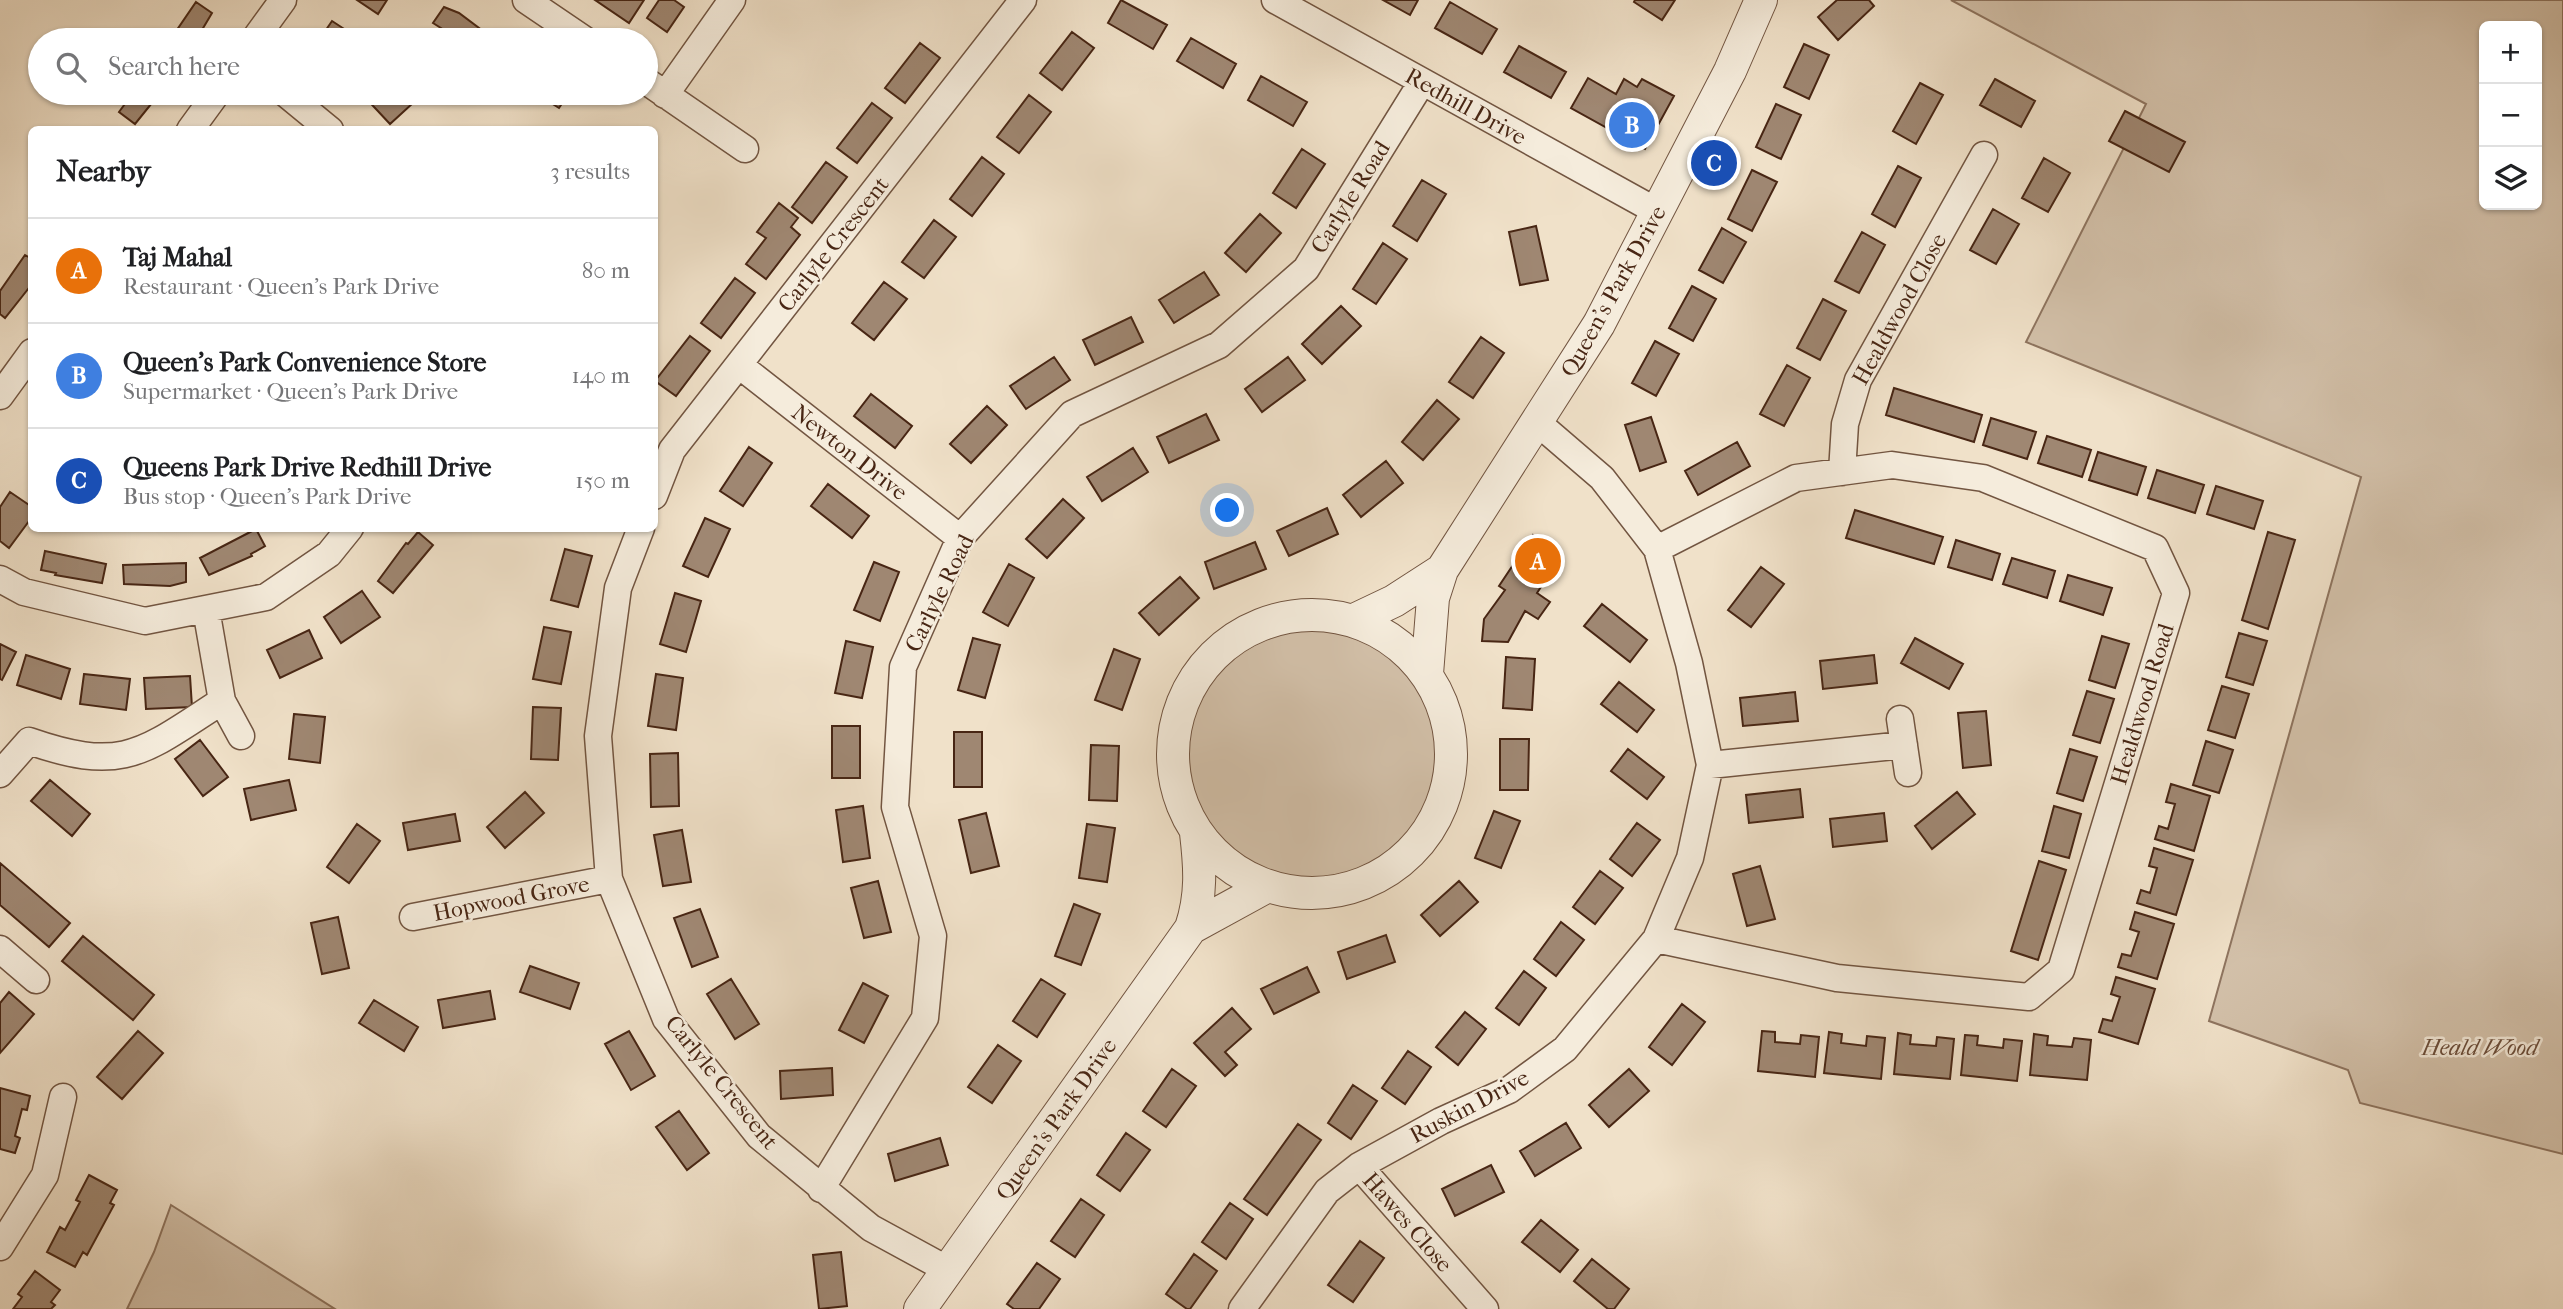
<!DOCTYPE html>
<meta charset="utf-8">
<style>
:root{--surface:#fff;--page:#f2f2f2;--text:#202124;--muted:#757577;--line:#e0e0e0;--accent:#0b8043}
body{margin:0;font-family:"IM FELL French Canon",serif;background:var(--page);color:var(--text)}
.controls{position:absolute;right:21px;top:21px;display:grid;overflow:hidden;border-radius:10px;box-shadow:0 2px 5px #0004}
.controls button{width:63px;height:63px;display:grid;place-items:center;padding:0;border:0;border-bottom:2px solid var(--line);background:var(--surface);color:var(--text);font:35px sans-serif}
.you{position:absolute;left:1228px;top:511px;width:24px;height:24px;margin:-18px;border:5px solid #fff;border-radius:50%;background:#1a73e8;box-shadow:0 0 0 10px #1a73e833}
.badge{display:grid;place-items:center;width:46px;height:46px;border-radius:50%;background:var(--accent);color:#fff;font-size:23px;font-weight:700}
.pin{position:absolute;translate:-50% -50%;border:4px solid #fff;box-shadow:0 2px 7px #0006}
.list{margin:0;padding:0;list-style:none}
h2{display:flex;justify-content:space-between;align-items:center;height:91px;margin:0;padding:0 28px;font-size:30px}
h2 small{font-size:23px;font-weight:400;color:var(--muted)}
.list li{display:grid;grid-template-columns:46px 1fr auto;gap:21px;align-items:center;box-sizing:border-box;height:105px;padding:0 28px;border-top:2px solid var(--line)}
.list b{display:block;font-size:26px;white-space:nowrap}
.list p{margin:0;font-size:23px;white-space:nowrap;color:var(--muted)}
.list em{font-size:23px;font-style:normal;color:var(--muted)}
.icon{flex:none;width:38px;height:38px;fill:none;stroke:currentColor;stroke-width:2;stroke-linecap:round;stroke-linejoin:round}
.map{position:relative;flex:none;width:2563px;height:1309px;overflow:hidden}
.search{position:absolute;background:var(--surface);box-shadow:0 2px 5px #0004;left:28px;top:28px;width:630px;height:77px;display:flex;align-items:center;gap:18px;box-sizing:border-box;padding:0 24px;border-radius:38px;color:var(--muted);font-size:26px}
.panel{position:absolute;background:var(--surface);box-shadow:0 2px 5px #0004;left:28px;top:126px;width:630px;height:406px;border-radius:10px}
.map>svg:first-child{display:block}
.green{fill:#d3c1aa;stroke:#8e745f;stroke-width:2;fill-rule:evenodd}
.building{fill:#9f8772;stroke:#482614;stroke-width:2}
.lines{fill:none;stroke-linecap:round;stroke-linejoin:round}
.minor-casing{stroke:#725541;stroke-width:29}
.tertiary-casing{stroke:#725541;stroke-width:34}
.minor{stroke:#f5ecdc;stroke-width:26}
.tertiary{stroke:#f5ecdc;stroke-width:32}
.labels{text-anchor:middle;stroke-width:5;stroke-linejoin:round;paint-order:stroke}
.street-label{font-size:23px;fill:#482614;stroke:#f5ecdc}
.park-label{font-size:23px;font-style:italic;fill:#6b4d3a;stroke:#f5ecdc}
</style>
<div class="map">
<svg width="2563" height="1309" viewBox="0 0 2563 1309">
<rect width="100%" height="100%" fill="#f0e1c9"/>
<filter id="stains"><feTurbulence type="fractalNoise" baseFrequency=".00286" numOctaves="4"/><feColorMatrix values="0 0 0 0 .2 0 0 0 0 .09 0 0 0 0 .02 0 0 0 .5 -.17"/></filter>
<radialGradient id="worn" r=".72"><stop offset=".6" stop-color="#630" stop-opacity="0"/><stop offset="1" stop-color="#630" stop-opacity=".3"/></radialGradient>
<!-- green -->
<path class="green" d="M 1951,0 L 2563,0 L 2563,1154 L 2360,1103 L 2348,1070 L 2209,1021 L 2361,477 L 2026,342 L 2146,104 ZM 2484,26 L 2537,26 L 2537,205 L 2484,205 Z
M1186 754a127 127 0 1 1 254 0a127 127 0 1 1-254 0Z
M 171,1205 L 335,1309 L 127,1309 L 154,1252 Z"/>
<!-- building -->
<path class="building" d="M 357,0 L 387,0 L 378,14 Z
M 595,0 L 644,0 L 629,23 Z
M 659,0 L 674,0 L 684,7 L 667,32 L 647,18 Z
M 1121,0 L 1167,25 L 1153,49 L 1108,23 Z
M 1383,0 L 1418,0 L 1410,15 Z
M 1635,0 L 1675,0 L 1662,20 L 1634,2 Z
M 1837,0 L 1869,0 L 1874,6 L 1838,40 L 1818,17 Z
M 196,2 L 212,13 L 196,40 L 170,40 Z
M 1450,2 L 1497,29 L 1482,54 L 1435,28 Z
M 444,7 L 459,13 L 495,40 L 460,40 L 433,23 Z
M 332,21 L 358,38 L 357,40 L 319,40 Z
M 1072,32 L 1094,48 L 1062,90 L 1040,73 Z
M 1191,38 L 1236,64 L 1223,88 L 1177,61 Z
M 920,43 L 940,58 L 905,103 L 885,88 Z
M 1804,44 L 1829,55 L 1809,99 L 1784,87 Z
M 1519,46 L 1566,72 L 1551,98 L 1504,72 Z
M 1261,76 L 1307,102 L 1293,126 L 1248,100 Z
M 1588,78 L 1616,94 L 1624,79 L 1637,87 L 1642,79 L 1674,96 L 1645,149 L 1571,108 Z
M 1995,79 L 2035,101 L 2021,127 L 1980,105 Z
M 1920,83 L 1943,95 L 1916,144 L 1893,131 Z
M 133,93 L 160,93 L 135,124 L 119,112 Z
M 361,93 L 403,93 L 413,103 L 390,124 Z
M 535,93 L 569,93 L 559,108 Z
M 1029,95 L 1051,112 L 1019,153 L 997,137 Z
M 872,103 L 892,118 L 857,163 L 837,148 Z
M 1776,104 L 1801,115 L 1781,159 L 1756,147 Z
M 2125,111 L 2185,142 L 2169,172 L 2109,141 Z
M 1302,149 L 1325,164 L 1296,208 L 1273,193 Z
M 982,157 L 1004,174 L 972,216 L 950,199 Z
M 2044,158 L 2070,173 L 2048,212 L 2022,198 Z
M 826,162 L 847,177 L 812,223 L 792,207 Z
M 1898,166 L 1921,178 L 1895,227 L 1872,214 Z
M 1752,170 L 1777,182 L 1752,231 L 1728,219 Z
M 1422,180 L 1446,194 L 1417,241 L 1393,226 Z
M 779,203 L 798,218 L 791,227 L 800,235 L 766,279 L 746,264 L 766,238 L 757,232 Z
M 1993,209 L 2019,224 L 1996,264 L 1970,250 Z
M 1260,214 L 1281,233 L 1246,272 L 1225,253 Z
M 934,220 L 956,237 L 924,278 L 902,262 Z
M 1536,226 L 1548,280 L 1520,285 L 1509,232 Z
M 1722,228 L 1746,242 L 1723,283 L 1699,270 Z
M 1862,232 L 1885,245 L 1859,293 L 1835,281 Z
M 1383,243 L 1407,259 L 1376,304 L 1353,289 Z
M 25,255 L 32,259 L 32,284 L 5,318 L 0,314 L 0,291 Z
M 1204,272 L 1219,295 L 1174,323 L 1159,300 Z
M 735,278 L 755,293 L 721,338 L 701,323 Z
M 884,282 L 907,299 L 874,340 L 852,323 Z
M 1692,286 L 1716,299 L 1693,341 L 1669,328 Z
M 1823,299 L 1846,311 L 1820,360 L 1797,348 Z
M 1341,306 L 1361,326 L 1322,364 L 1302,344 Z
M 1131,317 L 1143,342 L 1095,365 L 1083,340 Z
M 690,336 L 710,351 L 676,396 L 655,381 Z
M 1481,337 L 1504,353 L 1473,398 L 1449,382 Z
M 1655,341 L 1679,354 L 1656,396 L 1632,383 Z
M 1054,357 L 1070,380 L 1026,409 L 1010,386 Z
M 1288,357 L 1305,380 L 1262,412 L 1245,389 Z
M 1787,365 L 1810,378 L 1784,426 L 1760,414 Z
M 1894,388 L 1982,415 L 1974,442 L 1886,415 Z
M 871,394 L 912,426 L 895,448 L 854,416 Z
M 1437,400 L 1459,419 L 1423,460 L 1402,442 Z
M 987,406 L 1007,425 L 971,463 L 950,444 Z
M 1206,414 L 1219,440 L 1169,463 L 1157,437 Z
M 1651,417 L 1666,462 L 1640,471 L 1625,425 Z
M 1991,418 L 2036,432 L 2027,459 L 1983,445 Z
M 2047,436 L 2091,450 L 2082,477 L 2038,463 Z
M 1737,442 L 1750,466 L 1698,495 L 1685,471 Z
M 749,447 L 772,463 L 743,506 L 720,491 Z
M 1133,448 L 1148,472 L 1102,501 L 1087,477 Z
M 2098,452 L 2146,467 L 2137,495 L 2089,480 Z
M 1386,461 L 1403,483 L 1361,517 L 1343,495 Z
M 2157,470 L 2204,485 L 2195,513 L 2148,498 Z
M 828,484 L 869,516 L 852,538 L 811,506 Z
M 2216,486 L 2263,501 L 2254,529 L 2207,514 Z
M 10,492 L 32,507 L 32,517 L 9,548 L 0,541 L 0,507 Z
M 1063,499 L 1084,518 L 1047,558 L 1026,539 Z
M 1327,508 L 1338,534 L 1289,556 L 1277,531 Z
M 1855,510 L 1943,537 L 1934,564 L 1846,538 Z
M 705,518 L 730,529 L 708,577 L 683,566 Z
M 256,529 L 265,546 L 251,554 L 252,556 L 209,575 L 200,558 Z
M 418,532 L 433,545 L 393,593 L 378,581 L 406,543 L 408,544 Z
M 2268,532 L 2295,540 L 2268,629 L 2242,620 Z
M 1533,535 L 1562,555 L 1537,593 L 1550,602 L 1538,619 L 1525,611 L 1508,642 L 1482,641 L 1484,619 L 1505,590 L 1499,586 Z
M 1956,540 L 2000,554 L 1992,580 L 1948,567 Z
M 1255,542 L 1266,569 L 1214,589 L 1205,562 Z
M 565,549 L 592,556 L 578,607 L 551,600 Z
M 45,551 L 106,564 L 102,583 L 55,575 L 56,573 L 41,570 Z
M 2012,558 L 2055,571 L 2047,598 L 2003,584 Z
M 874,562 L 899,572 L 880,621 L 854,610 Z
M 186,563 L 186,582 L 170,586 L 124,584 L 123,565 Z
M 1009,564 L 1034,578 L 1008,626 L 983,612 Z
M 1761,567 L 1784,584 L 1751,627 L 1728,610 Z
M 2068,575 L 2112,588 L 2103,615 L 2060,601 Z
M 1180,577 L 1199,598 L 1159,635 L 1139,613 Z
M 362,591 L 380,617 L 341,643 L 324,617 Z
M 675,593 L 701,601 L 686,652 L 660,644 Z
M 1602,604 L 1647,640 L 1630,662 L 1584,626 Z
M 544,627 L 571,632 L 561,684 L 533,679 Z
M 309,630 L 322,658 L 280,678 L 267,650 Z
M 2239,633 L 2267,641 L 2253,685 L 2226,677 Z
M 2102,636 L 2129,644 L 2115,688 L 2089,680 Z
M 973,638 L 1000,645 L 985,698 L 958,690 Z
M 1915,638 L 1963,664 L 1949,689 L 1901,663 Z
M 846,641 L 873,647 L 862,698 L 835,693 Z
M 0,644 L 16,652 L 2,680 L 0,679 Z
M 1114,649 L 1140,659 L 1122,710 L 1095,700 Z
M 26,655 L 70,669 L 61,699 L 17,685 Z
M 1874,655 L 1877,683 L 1823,689 L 1820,661 Z
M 1506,657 L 1535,659 L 1532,710 L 1503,708 Z
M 84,674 L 130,679 L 126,710 L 80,704 Z
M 656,674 L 683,678 L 676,730 L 648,726 Z
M 190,676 L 192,707 L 146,709 L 144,678 Z
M 1619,682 L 1654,710 L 1637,732 L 1601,704 Z
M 2222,686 L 2249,694 L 2235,738 L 2208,730 Z
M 2087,691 L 2114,699 L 2100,743 L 2073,735 Z
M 1795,692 L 1798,721 L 1743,726 L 1740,698 Z
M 533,707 L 561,708 L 558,760 L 531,759 Z
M 1986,711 L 1991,765 L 1963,768 L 1958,713 Z
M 294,714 L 325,717 L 320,763 L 289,759 Z
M 832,726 L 860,726 L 860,778 L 832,778 Z
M 954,732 L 982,732 L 982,787 L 954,787 Z
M 1500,739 L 1529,739 L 1528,790 L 1500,790 Z
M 200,740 L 228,777 L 203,796 L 175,759 Z
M 2206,741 L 2233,750 L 2219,793 L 2193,785 Z
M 1091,745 L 1119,746 L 1117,801 L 1089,800 Z
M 1628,749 L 1664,777 L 1647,799 L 1611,771 Z
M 2070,749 L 2097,757 L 2083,801 L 2057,793 Z
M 678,753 L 679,806 L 651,807 L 650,754 Z
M 50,780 L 90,814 L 72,836 L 31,801 Z
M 289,780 L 296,810 L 251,820 L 244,789 Z
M 2171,784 L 2210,796 L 2194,851 L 2155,839 L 2159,826 L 2168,829 L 2175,804 L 2166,802 Z
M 1800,789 L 1803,817 L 1749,823 L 1746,795 Z
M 525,792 L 544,813 L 505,848 L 487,827 Z
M 1957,792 L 1975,814 L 1932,849 L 1915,826 Z
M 863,806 L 870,858 L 843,862 L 836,810 Z
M 2054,806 L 2081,814 L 2069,858 L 2042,851 Z
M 1494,811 L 1520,821 L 1501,868 L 1475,858 Z
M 986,813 L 999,866 L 971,873 L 959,820 Z
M 1884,813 L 1887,841 L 1833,847 L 1830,819 Z
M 455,814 L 460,841 L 408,850 L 403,823 Z
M 1637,823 L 1660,840 L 1632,876 L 1610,859 Z
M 357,824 L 380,841 L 349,883 L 327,867 Z
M 1087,824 L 1115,828 L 1107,882 L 1079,878 Z
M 682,830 L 691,882 L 663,886 L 654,835 Z
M 2154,848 L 2193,860 L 2176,915 L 2137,903 L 2141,890 L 2150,893 L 2157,868 L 2149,866 Z
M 2039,861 L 2066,870 L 2038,960 L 2011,951 Z
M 0,863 L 70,923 L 49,947 L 0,905 Z
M 1760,866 L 1775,919 L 1747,926 L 1733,874 Z
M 1600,871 L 1623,888 L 1595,924 L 1573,907 Z
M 878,881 L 891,932 L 864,938 L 851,888 Z
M 1459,881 L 1478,902 L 1440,936 L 1421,915 Z
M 1074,904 L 1100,914 L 1081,965 L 1055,956 Z
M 700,909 L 718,957 L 692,967 L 674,918 Z
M 2135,912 L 2174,924 L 2157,979 L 2118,967 L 2122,954 L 2131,956 L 2139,932 L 2130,929 Z
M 338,917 L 349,968 L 322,974 L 311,923 Z
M 1561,922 L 1584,940 L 1556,976 L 1534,959 Z
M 1386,935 L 1395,962 L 1347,979 L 1338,952 Z
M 83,936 L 154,995 L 133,1020 L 62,961 Z
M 530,966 L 579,983 L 570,1009 L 520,992 Z
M 1307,967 L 1319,992 L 1274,1014 L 1261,989 Z
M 1524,971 L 1546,988 L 1519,1025 L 1496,1008 Z
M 2116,977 L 2155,989 L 2138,1044 L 2099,1032 L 2103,1019 L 2112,1021 L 2120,997 L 2111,994 Z
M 731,979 L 759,1024 L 735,1039 L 707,994 Z
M 1041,979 L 1065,994 L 1037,1037 L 1013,1021 Z
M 863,983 L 888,996 L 864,1043 L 839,1030 Z
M 490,991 L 495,1019 L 443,1028 L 438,1000 Z
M 9,992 L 34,1014 L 0,1053 L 0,1003 Z
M 374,1000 L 418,1027 L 404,1051 L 359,1023 Z
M 1682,1004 L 1705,1022 L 1672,1065 L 1649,1047 Z
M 1232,1008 L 1251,1029 L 1225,1052 L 1237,1065 L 1225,1076 L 1194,1043 Z
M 1465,1012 L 1486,1029 L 1458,1065 L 1436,1047 Z
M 138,1031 L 163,1053 L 122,1099 L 97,1077 Z
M 629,1031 L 655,1076 L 631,1090 L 605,1044 Z
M 1762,1031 L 1775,1032 L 1775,1042 L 1800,1044 L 1801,1035 L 1819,1037 L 1815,1077 L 1758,1071 Z
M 1829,1032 L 1842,1034 L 1841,1043 L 1866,1046 L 1867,1036 L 1885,1038 L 1881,1079 L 1824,1073 Z
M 1898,1033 L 1911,1035 L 1910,1044 L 1936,1046 L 1937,1037 L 1954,1039 L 1950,1079 L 1894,1074 Z
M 2034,1034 L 2048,1036 L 2047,1045 L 2072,1047 L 2074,1038 L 2091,1040 L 2087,1080 L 2030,1075 Z
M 1965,1035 L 1978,1036 L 1977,1045 L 2003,1048 L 2004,1039 L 2022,1041 L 2017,1081 L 1961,1075 Z
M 998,1045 L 1021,1061 L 992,1103 L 968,1087 Z
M 1408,1051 L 1431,1067 L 1405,1104 L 1382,1088 Z
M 832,1068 L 833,1095 L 781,1099 L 780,1071 Z
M 1172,1069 L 1196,1086 L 1166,1127 L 1143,1111 Z
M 1629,1069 L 1649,1091 L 1609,1127 L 1589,1105 Z
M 1353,1085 L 1377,1101 L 1351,1139 L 1328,1123 Z
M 0,1088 L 30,1096 L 27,1110 L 22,1109 L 15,1136 L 20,1138 L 15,1153 L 0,1149 Z
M 679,1111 L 709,1153 L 687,1170 L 656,1127 Z
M 1566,1123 L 1581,1148 L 1535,1176 L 1520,1151 Z
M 1298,1124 L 1321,1140 L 1267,1215 L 1244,1199 Z
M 1126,1133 L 1150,1150 L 1120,1191 L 1097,1175 Z
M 940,1138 L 948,1165 L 895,1181 L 888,1154 Z
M 1491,1165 L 1504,1192 L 1455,1216 L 1442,1189 Z
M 89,1175 L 117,1190 L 110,1203 L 114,1205 L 87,1255 L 83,1252 L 75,1267 L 47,1252 L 60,1227 L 65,1230 L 80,1202 L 76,1200 Z
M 1081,1199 L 1104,1215 L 1075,1257 L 1051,1241 Z
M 1230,1203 L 1253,1219 L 1226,1259 L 1202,1242 Z
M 1541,1220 L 1578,1250 L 1560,1272 L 1522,1242 Z
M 1360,1241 L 1384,1258 L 1353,1302 L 1328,1285 Z
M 841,1252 L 847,1306 L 819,1309 L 813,1255 Z
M 1194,1254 L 1217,1271 L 1190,1309 L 1187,1309 L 1166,1294 Z
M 1592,1259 L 1629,1289 L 1614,1309 L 1608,1309 L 1574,1281 Z
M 1037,1263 L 1060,1279 L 1039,1309 L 1014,1309 L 1007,1304 Z
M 35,1271 L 60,1290 L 51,1302 L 55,1305 L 51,1309 L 13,1309 L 22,1297 L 18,1294 Z"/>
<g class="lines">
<!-- minor casing -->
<g class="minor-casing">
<path id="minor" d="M 526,0 L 585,40
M 1275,0 L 1658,212
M 254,40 L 283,0
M 646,81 L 745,149
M 285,93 L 330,130
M 665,95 L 732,0
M 190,130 L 217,93
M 739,365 L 960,538
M 0,396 L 32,352
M 1842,472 L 1845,424 L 1858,380 L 1984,155
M 654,496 L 672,450 L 1023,0
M 641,528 L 618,588 L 598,736 L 609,879 L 666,1019 L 759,1136 L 871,1228 L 948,1270
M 0,579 L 24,592 L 145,621 L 266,597 L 329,554 L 350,528
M 206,609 L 222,701 L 241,736
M 1900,719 L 1908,773
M 1710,765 L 1904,745
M 0,774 L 29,741 C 124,774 143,752 222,701
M 413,917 L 609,879
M 1656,939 L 1837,978 L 2029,997 L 2061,970 L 2176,593 L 2155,548 L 1983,478 L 1892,465 L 1796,478 L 1657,549
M 0,949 L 36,980
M 1359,1166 L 1485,1309
M 821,1189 L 925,1018 L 933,936 L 895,807 L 903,667 L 960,538 L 1072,414 L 1219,345 L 1306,269 L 1422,82
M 0,1247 L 45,1175 L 63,1097
M 1242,1309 L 1327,1191 L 1359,1166 L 1441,1121 L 1509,1090 L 1565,1049 L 1656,939 L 1690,858 L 1710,765 L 1689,663 L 1657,549 L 1602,478 L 1538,423"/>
</g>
<!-- tertiary casing -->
<g class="tertiary-casing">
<path id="tertiary" d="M1173 754a139 139 0 1 1 278 0a139 139 0 1 1-278 0Z
M 1354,620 L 1394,601 L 1442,570
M 1427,674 L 1433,598 L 1442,570 L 1599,324 L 1730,71 L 1761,0
M 1191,928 L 1266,887
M 920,1309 L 1191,928 C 1202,895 1200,867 1196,833"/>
</g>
<!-- minor -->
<use href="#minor" class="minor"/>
<!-- tertiary -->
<use href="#tertiary" class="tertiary"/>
</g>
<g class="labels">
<!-- street labels -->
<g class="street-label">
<text transform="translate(1466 106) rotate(29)" y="8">Redhill Drive</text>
<text transform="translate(1350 197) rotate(-58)" y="8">Carlyle Road</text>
<text transform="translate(833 244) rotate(-52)" y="8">Carlyle Crescent</text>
<text transform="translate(1613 291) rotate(-61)" y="8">Queen's Park Drive</text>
<text transform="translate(1899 309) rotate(-61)" y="8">Healdwood Close</text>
<text transform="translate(850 452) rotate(38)" y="8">Newton Drive</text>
<text transform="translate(939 593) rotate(-64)" y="8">Carlyle Road</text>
<text transform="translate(2142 704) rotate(-73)" y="8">Healdwood Road</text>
<text transform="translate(511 898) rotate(-11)" y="8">Hopwood Grove</text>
<text transform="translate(722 1082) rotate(51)" y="8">Carlyle Crescent</text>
<text transform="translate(1469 1106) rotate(-28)" y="8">Ruskin Drive</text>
<text transform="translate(1056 1119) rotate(-55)" y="8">Queen's Park Drive</text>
<text transform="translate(1408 1222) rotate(49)" y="8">Hawes Close</text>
</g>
<!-- park labels -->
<g class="park-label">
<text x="2480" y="1055">Heald Wood</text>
</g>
</g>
<rect width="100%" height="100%" filter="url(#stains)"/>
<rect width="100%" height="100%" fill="url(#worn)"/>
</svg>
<div class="controls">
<button>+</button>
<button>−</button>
<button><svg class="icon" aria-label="layers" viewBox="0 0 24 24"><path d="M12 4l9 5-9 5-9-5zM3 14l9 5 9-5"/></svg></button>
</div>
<div class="you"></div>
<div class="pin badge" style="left:1538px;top:561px;background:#e8710a">A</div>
<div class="pin badge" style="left:1632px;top:125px;background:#3f7fe0">B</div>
<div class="pin badge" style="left:1714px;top:163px;background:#1a4fb4">C</div>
<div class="search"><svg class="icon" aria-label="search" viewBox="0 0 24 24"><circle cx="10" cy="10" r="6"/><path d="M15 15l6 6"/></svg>Search here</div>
<section class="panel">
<h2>Nearby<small>3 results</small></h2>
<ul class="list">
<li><span class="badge" style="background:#e8710a">A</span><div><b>Taj Mahal</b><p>Restaurant · Queen's Park Drive</p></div><em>80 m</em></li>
<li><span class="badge" style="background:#3f7fe0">B</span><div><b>Queen's Park Convenience Store</b><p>Supermarket · Queen's Park Drive</p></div><em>140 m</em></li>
<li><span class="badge" style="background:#1a4fb4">C</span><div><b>Queens Park Drive Redhill Drive</b><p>Bus stop · Queen's Park Drive</p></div><em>150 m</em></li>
</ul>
</section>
</div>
